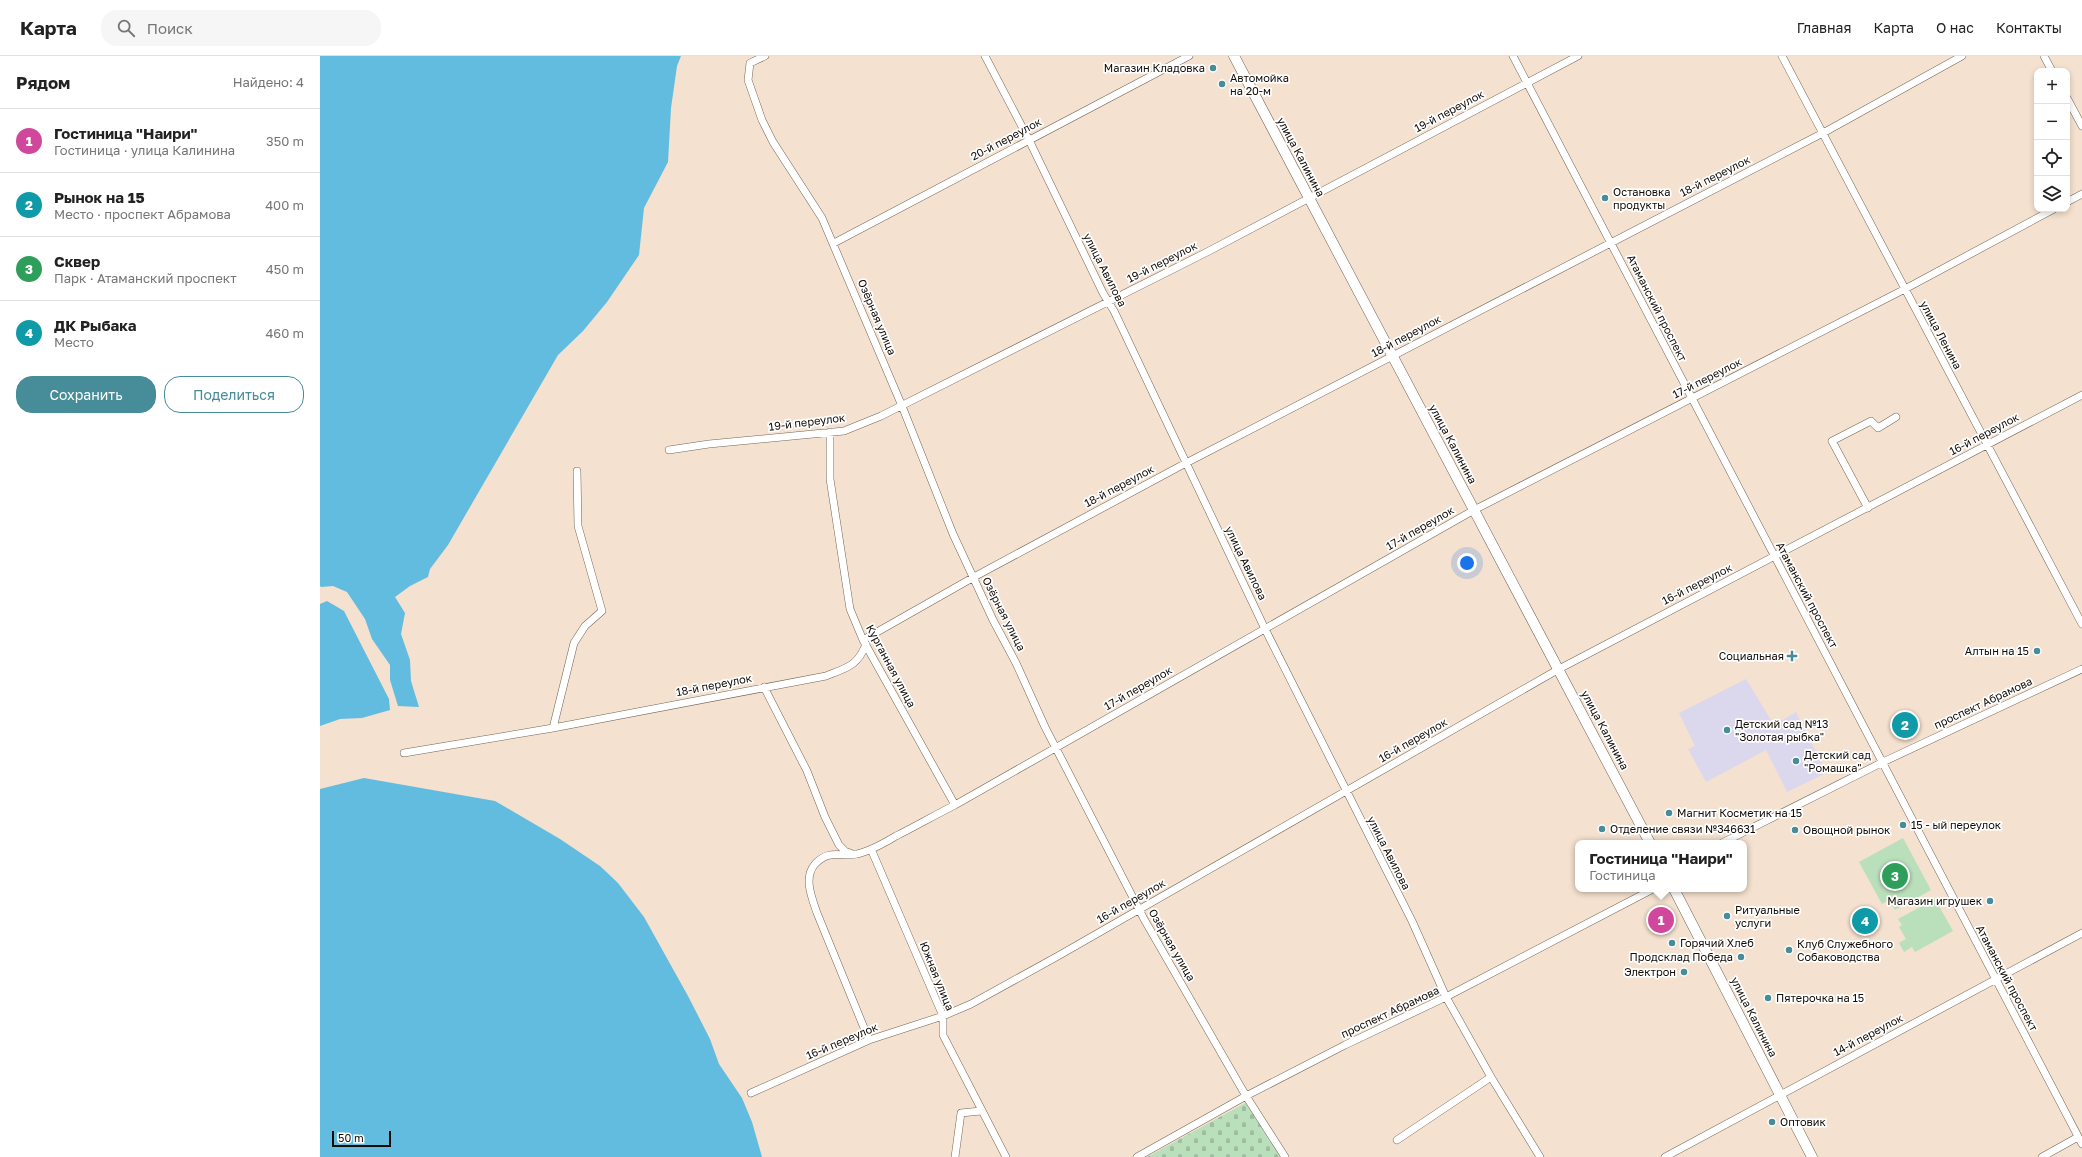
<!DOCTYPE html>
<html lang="ru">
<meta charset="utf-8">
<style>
:root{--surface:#fff;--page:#f6f6f6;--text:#222;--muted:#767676;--line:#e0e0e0;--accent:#478c99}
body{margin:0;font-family:"Golos Text",sans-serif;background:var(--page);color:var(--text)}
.controls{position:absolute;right:12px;top:12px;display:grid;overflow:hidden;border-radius:8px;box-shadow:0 2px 6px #0003}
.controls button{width:36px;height:36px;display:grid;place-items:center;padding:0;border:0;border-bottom:1px solid var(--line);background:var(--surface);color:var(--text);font:20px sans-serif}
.scale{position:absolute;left:12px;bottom:10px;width:59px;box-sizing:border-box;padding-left:4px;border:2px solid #120c06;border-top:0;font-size:11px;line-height:14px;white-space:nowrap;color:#120c06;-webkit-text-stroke:3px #fff;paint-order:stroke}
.you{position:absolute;left:1147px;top:507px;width:14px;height:14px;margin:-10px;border:3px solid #fff;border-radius:50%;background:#1a73e8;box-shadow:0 0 0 6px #1a73e833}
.badge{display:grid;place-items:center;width:26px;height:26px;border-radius:50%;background:var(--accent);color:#fff;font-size:13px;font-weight:700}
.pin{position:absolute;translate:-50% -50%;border:2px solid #fff;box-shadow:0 1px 4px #0006}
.popup{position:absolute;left:1255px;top:784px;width:172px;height:52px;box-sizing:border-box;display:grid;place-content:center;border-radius:8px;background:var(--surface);filter:drop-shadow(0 1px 3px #0005);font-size:13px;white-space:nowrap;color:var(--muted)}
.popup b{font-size:15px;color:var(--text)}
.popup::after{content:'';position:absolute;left:50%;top:100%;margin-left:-8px;border:8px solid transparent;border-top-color:var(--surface)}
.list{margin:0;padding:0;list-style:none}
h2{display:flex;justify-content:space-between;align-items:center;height:52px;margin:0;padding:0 16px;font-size:17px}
h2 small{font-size:13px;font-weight:400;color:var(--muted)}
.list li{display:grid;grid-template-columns:26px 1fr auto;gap:12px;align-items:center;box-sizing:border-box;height:64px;padding:0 16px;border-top:1px solid var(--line)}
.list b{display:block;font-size:15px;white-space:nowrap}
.list p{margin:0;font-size:13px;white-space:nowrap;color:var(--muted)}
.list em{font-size:13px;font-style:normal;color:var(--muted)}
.actions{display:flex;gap:8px;padding:12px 16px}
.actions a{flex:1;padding:9px 0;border:1px solid var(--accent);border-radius:16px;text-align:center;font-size:14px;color:var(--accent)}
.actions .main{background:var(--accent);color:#fff}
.icon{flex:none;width:22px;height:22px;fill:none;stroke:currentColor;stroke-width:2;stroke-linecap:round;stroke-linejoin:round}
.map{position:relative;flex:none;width:1762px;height:1101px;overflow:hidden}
header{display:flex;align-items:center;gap:24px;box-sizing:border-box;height:56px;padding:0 20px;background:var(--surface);border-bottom:1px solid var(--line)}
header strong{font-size:19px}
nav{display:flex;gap:22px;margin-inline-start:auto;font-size:14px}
.search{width:280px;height:36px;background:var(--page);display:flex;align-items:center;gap:10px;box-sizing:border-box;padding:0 14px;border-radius:16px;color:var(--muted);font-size:15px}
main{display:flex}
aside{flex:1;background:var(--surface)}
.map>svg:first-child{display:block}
.education{fill:#dbd8ee}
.cemetery{fill:url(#cemetery-stones)}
.park{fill:#badfbb}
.water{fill:#61bce0}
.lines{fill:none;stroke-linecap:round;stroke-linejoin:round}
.street-casing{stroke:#746555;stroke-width:8}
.secondary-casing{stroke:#746555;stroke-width:11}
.street{stroke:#fff;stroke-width:7}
.secondary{stroke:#fff;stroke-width:10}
.poi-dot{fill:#478c99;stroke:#fff;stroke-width:1.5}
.labels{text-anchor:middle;stroke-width:3.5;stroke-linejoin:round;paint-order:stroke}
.poi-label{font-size:11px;fill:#120c06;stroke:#fff;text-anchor:start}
.street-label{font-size:11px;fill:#120c06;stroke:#fff}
</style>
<header>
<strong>Карта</strong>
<div class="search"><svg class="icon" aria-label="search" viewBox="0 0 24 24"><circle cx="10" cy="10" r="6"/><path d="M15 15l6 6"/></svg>Поиск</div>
<nav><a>Главная</a><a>Карта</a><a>О нас</a><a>Контакты</a></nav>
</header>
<main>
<aside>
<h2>Рядом<small>Найдено: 4</small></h2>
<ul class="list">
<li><span class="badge" style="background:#d1479c">1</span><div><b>Гостиница &quot;Наири&quot;</b><p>Гостиница · улица Калинина</p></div><em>350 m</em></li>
<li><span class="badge" style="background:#0f9aa8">2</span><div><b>Рынок на 15</b><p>Место · проспект Абрамова</p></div><em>400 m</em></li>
<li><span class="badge" style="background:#2e9e5b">3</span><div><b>Сквер</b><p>Парк · Атаманский проспект</p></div><em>450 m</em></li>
<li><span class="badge" style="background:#0f9aa8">4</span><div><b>ДК Рыбака</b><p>Место</p></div><em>460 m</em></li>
</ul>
<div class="actions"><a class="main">Сохранить</a><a>Поделиться</a></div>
</aside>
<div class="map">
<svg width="1762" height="1101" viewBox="0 0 1762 1101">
<defs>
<pattern id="cemetery-stones" width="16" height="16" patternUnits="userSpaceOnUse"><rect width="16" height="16" fill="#badfbb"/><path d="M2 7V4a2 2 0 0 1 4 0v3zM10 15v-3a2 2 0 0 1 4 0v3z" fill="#9fbe9f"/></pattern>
</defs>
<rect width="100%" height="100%" fill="#f4e1cf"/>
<!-- education -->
<path class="education" d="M 1426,623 L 1454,669 L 1476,656 L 1506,717 L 1467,736 L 1446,694 L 1386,726 L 1368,693 L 1375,690 L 1359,657 Z"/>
<!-- cemetery -->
<path class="cemetery" d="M 927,1046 L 961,1101 L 827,1101 Z"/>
<!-- park -->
<path class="park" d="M 1583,782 L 1611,834 L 1575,854 L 1569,844 L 1562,848 L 1539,806 Z
M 1615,843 L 1633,875 L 1595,896 L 1592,891 L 1584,896 L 1579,887 L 1586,883 L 1579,871 L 1582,869 L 1578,863 Z"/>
<!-- water -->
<path class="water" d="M 0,0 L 361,0 L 357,10 L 351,52 L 348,106 L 324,152 L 319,199 L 287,246 L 263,275 L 238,299 L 128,489 L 110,513 L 108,521 L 90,530 L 75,541 L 85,557 L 81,578 L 90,604 L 91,625 L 99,651 L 78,650 L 70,624 L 70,609 L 52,583 L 45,563 L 27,536 L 13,530 L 1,531 L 0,530 Z
M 7,545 L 24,555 L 69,643 L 70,654 L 42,662 L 20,663 L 0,670 L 0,548 Z
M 44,722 L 175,745 L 240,783 L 280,810 L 298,827 L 324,861 L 368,940 L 390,983 L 399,1008 L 422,1042 L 432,1066 L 442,1101 L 0,1101 L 0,733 Z
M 1576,807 L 1580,813 L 1576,816 L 1577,819 L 1573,821 L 1570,816 L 1574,813 L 1572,810 Z"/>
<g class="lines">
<!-- street casing -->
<g class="street-casing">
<path id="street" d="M 445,0 L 430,7 L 428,24 L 442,64 L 453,86 L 502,162 L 582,350 L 633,478 L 673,564 L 696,607 L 725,671 L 824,863 L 926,1040 L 965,1101
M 665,0 L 709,84 L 783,237 L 794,255 L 945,573 L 1092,865 L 1126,941 L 1171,1021 L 1220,1101
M 1193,0 L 1762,1088
M 1462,0 L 1762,568
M 1724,0 L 1732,15
M 1747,42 L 1762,70
M 1747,146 L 1762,138
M 514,187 L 869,0
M 510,376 L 510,423 L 530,553 L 543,584 L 635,749
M 349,394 L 389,388 L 524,375 L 561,360 L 889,195 L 1258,0
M 1548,452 L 1512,385 L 1551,365 L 1558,372 L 1576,361
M 543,584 L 654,521 L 866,407 L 1503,77 L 1642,0
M 444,631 L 487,715 L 505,761 L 519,789 L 526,796 L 530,797
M 233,672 L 254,587 L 265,570 L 282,555 L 258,470 L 257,415
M 84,697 L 233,672 L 506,620 C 526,612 538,610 546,588
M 1402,787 L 1563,706 L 1762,613
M 551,793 L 623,960 L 623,979 L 686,1101
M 549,984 L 497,857 C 492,842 483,822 495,808 C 510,792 522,802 537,798 C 551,795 564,787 576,780 C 596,770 615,759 635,749 L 1154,454 L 1585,233 L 1734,153
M 431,1037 L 549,984 L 623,960 L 651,948 L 738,900 L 1239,613 L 1762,339
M 1077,1084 L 1171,1021
M 635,1101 L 641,1057 L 661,1055
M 817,1101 L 926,1040 L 1025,989 L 1126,941 L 1333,833
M 1345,1101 L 1762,877
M 1722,1101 L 1758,1081"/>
</g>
<!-- secondary casing -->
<g class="secondary-casing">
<path id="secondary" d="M 914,0 L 1330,787
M 1354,833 L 1492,1101"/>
</g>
<!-- street -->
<use href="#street" class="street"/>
<!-- secondary -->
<use href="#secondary" class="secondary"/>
</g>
<!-- markers -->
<g class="poi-dot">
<circle cx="893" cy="12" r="4"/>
<circle cx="902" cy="28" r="4"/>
<circle cx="1285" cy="142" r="4"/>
<circle cx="1717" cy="595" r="4"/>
<path d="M1470 594h4v4h4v4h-4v4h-4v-4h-4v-4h4z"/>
<circle cx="1407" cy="674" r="4"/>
<circle cx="1476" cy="705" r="4"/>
<circle cx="1349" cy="757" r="4"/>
<circle cx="1583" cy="769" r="4"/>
<circle cx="1282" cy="773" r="4"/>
<circle cx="1475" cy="774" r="4"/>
<circle cx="1670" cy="845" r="4"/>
<circle cx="1407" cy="860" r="4"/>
<circle cx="1352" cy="887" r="4"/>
<circle cx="1469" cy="894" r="4"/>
<circle cx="1421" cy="901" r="4"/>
<circle cx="1364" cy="916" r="4"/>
<circle cx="1448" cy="942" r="4"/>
<circle cx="1452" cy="1066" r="4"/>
</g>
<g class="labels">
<!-- poi labels -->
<g class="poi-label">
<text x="885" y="16" text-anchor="end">Магазин Кладовка</text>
<text x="910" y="26">Автомойка<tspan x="910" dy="13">на 20-м</tspan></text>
<text x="1293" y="140">Остановка<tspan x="1293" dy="13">продукты</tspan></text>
<text x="1709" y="599" text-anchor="end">Алтын на 15</text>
<text x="1464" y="604" text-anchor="end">Социальная</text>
<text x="1415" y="672">Детский сад №13<tspan x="1415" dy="13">"Золотая рыбка"</tspan></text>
<text x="1484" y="703">Детский сад<tspan x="1484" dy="13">"Ромашка"</tspan></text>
<text x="1357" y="761">Магнит Косметик на 15</text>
<text x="1591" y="773">15 - ый переулок</text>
<text x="1290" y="777">Отделение связи №346631</text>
<text x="1483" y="778">Овощной рынок</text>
<text x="1662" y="849" text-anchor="end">Магазин игрушек</text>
<text x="1415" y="858">Ритуальные<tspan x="1415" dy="13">услуги</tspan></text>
<text x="1360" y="891">Горячий Хлеб</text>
<text x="1477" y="892">Клуб Служебного<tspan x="1477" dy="13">Собаководства</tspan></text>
<text x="1413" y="905" text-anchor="end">Продсклад Победа</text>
<text x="1356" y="920" text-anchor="end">Электрон</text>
<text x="1456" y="946">Пятерочка на 15</text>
<text x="1460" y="1070">Оптовик</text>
</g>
<!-- street labels -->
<g class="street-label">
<text transform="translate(1129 55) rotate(-28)" y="4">19-й переулок</text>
<text transform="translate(686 83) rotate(-28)" y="4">20-й переулок</text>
<text transform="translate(981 101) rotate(62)" y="4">улица Калинина</text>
<text transform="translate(1395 120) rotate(-27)" y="4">18-й переулок</text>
<text transform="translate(842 206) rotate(-27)" y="4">19-й переулок</text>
<text transform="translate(785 214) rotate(63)" y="4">улица Авилова</text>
<text transform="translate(1337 252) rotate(63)" y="4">Атаманский проспект</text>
<text transform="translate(557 261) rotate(67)" y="4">Озёрная улица</text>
<text transform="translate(1621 279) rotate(62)" y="4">улица Ленина</text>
<text transform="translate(1086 280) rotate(-28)" y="4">18-й переулок</text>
<text transform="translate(1387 322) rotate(-27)" y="4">17-й переулок</text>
<text transform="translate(487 366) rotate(-7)" y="4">19-й переулок</text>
<text transform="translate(1664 378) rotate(-28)" y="4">16-й переулок</text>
<text transform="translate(1133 388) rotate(62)" y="4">улица Калинина</text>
<text transform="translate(799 430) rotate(-28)" y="4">18-й переулок</text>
<text transform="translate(1100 472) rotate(-30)" y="4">17-й переулок</text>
<text transform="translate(926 507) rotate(64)" y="4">улица Авилова</text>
<text transform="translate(1377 528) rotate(-27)" y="4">16-й переулок</text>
<text transform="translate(1487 539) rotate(62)" y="4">Атаманский проспект</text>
<text transform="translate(684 558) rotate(63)" y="4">Озёрная улица</text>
<text transform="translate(571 610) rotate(62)" y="4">Курганная улица</text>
<text transform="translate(394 629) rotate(-11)" y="4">18-й переулок</text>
<text transform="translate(818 632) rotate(-30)" y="4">17-й переулок</text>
<text transform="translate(1663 647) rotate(-25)" y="4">проспект Абрамова</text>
<text transform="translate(1285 674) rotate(62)" y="4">улица Калинина</text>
<text transform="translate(1093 684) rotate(-30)" y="4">16-й переулок</text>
<text transform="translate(1069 797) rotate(63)" y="4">улица Авилова</text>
<text transform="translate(811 845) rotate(-30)" y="4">16-й переулок</text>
<text transform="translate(852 889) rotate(60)" y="4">Озёрная улица</text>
<text transform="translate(617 920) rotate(68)" y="4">Южная улица</text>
<text transform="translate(1687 922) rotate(62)" y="4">Атаманский проспект</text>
<text transform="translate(1070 956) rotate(-25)" y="4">проспект Абрамова</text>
<text transform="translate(1434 961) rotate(63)" y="4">улица Калинина</text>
<text transform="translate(1548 979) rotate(-28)" y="4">14-й переулок</text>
<text transform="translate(522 985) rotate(-23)" y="4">16-й переулок</text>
</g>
</g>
</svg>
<div class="controls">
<button>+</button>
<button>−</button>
<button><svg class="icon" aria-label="locate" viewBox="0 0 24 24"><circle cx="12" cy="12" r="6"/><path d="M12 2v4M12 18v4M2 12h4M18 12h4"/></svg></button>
<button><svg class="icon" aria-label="layers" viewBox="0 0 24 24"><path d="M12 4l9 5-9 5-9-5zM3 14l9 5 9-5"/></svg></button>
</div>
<div class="scale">50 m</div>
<div class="you"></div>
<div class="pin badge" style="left:1341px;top:864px;background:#d1479c">1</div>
<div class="popup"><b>Гостиница &quot;Наири&quot;</b>Гостиница</div>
<div class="pin badge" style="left:1585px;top:669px;background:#0f9aa8">2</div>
<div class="pin badge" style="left:1575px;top:820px;background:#2e9e5b">3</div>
<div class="pin badge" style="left:1545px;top:865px;background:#0f9aa8">4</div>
</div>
</main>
